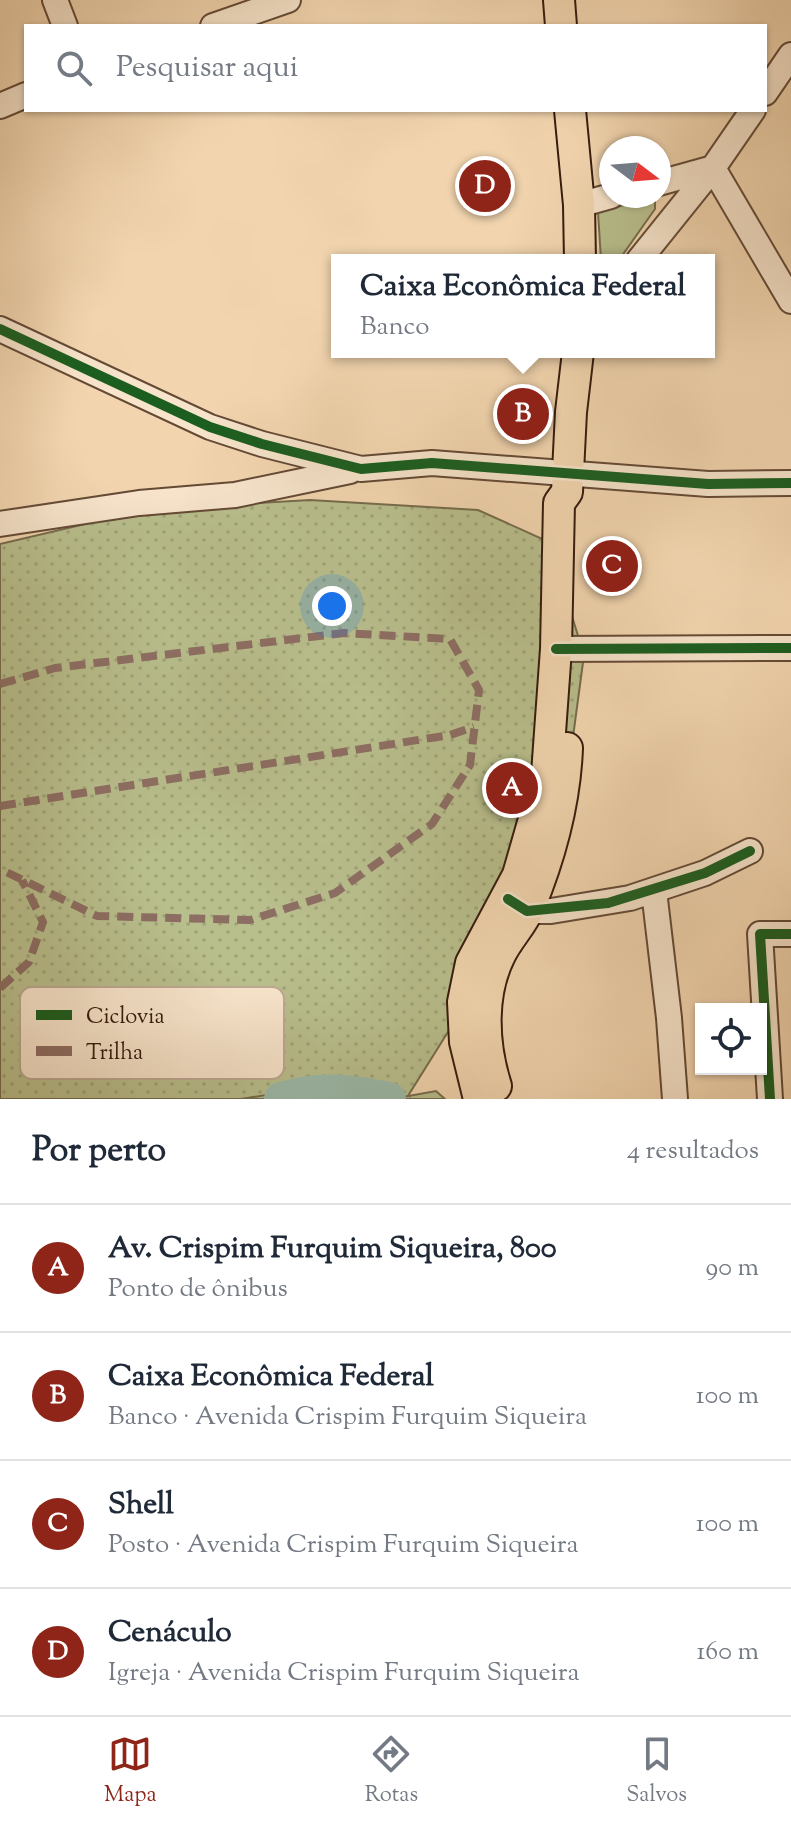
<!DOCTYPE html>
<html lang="pt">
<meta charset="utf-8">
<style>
:root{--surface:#fff;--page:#f6f6f7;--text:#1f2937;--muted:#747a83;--line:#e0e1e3;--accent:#8f2418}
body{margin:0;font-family:"Sorts Mill Goudy",serif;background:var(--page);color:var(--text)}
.controls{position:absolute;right:24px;bottom:24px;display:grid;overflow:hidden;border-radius:0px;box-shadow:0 2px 6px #0004}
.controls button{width:72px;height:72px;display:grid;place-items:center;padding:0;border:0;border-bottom:2px solid var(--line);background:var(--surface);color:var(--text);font:40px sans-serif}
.compass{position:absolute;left:599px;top:136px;width:72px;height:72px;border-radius:50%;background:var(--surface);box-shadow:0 2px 6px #0004;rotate:106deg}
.you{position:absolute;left:332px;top:606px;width:28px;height:28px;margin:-20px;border:6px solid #fff;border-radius:50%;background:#1a73e8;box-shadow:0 0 0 12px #1a73e833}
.badge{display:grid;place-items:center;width:52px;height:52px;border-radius:50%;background:var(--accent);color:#fff;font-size:26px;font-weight:700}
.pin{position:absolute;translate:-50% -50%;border:4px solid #fff;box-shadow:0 2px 8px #0006}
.popup{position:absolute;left:331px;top:254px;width:384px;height:104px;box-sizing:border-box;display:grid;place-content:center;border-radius:0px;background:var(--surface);filter:drop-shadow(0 2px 6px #0005);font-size:26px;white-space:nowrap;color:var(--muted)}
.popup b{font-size:30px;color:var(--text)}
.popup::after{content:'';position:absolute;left:50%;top:100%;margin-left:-16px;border:16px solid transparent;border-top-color:var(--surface)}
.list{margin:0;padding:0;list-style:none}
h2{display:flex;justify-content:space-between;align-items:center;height:104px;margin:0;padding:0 32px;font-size:34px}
h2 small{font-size:26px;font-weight:400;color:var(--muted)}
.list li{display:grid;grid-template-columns:52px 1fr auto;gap:24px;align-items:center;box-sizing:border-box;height:128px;padding:0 32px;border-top:2px solid var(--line)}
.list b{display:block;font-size:30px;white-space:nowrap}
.list p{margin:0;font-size:26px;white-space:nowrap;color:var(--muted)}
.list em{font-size:26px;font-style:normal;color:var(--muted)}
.icon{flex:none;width:44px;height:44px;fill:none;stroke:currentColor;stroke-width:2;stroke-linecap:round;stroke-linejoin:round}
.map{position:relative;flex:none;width:791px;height:1099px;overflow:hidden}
.search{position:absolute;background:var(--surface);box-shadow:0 2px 6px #0004;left:24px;right:24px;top:24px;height:88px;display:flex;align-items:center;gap:20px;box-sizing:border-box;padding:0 28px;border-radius:0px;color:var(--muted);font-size:30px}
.sheet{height:616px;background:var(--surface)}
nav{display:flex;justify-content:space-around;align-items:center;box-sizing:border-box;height:112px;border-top:2px solid var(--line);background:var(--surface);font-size:22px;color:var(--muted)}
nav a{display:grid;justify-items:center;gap:4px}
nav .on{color:var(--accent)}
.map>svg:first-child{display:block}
.grass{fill:url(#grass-dots);stroke:#766c4c;stroke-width:2}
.wetland{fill:url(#wetland-marsh);stroke:#766c4c;stroke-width:2}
.park{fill:#b8be8c;stroke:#766c4c;stroke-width:2}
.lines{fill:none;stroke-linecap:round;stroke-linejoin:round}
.river{stroke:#9bb9a8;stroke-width:34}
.minor-casing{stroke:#644a36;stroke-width:28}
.major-casing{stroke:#341b0d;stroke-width:34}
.minor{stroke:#f7e4cb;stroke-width:24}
.major{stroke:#f2d5af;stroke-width:30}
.quiet{stroke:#8d6e63;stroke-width:8;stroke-dasharray:16 8;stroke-linecap:butt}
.cycleway-casing{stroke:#f7e4cb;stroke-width:15}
.cycleway{stroke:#1b5e20;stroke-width:10}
.key{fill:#f7e4cb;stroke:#bca892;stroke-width:2}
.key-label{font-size:22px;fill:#341b0d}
</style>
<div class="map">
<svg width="791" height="1099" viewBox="0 0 791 1099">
<defs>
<pattern id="grass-dots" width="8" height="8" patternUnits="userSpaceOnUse" patternTransform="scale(2)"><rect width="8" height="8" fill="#b8be8c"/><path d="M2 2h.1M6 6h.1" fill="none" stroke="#9fa378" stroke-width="1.8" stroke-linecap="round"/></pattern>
<pattern id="wetland-marsh" width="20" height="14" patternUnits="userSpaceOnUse" patternTransform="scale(2)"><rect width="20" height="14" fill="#b8be8c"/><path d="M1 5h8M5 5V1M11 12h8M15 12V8" fill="none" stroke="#9fa378"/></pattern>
</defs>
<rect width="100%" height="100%" fill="#f2d5af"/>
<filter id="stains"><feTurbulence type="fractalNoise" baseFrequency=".0025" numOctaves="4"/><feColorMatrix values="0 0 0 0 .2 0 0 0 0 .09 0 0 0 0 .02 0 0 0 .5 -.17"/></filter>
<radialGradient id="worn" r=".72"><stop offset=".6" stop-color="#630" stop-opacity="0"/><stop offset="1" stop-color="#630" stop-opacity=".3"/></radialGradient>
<!-- grass -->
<path class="grass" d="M 310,500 L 478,510 L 549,542 L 584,655 L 566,789 L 521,951 L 473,992 L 406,1099 L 299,1099 L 275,1092 L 263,1099 L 0,1099 L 0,544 L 149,509 Z"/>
<!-- wetland -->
<path class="wetland" d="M 347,1082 L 403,1097 L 436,1091 L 445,1099 L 241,1099 Z"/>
<!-- park -->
<path class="park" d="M 646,199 L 655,201 L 655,209 L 619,260 L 601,260 L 598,212 Z"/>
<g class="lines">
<!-- river -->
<path class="river" d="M 281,1099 C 321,1087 349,1091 389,1099"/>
<!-- minor casing -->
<g class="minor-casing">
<path id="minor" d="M 55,0 L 65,26
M 213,26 L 288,0
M 765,93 L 791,55
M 0,106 L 26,95
M 713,168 L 791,301
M 659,183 L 713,168
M 579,205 L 611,196
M 639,260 L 713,168 L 753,110
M 0,329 L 210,427 L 262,444 L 361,469 L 432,463 L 708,484 L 791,483
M 0,524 L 139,503 L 235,495 L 350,471
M 556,649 L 791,648
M 654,891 L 669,1018 L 675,1099
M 516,904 L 527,911 L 551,911 L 630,898 L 705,873 L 750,851
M 770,1099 L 760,934 L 791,934"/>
</g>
<!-- major casing -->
<g class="major-casing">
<path id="major" d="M 559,0 L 561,26
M 570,110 L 579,205 L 580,260
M 496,1086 C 483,1045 480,995 500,955 C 508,938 522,925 529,908 C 550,857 565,803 567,748
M 479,1099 L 465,1042 L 463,1002 L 471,963 L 518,875 L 547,774 L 556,649 L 559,503 L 567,492 L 571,412 L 578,352"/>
</g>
<!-- minor -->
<use href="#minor" class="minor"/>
<!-- major -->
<use href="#major" class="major"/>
<!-- quiet -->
<path class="quiet" d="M 0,684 L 55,668 L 344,633 L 450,639 L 479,690 L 470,765 L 432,824 L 335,893 L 250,920 L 97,916 L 0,869
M 0,806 L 450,735 L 474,727
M 0,988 L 29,962 L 43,922 L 22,880"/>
<!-- cycleway casing -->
<g class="cycleway-casing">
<path id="cycleway" d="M 0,329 L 210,427 L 262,444 L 361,469 L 432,463 L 708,484 L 791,483
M 556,649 L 791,648
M 508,899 L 527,911 L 608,903 L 705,873 L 750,851
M 770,1099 L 760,934 L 791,934"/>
</g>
<!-- cycleway -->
<use href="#cycleway" class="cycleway"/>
</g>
<!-- legend -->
<rect x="20" y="987" width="264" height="92" rx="12" class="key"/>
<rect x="36" y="1010" width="36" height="10" fill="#1b5e20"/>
<rect x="36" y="1046" width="36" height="10" fill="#8d6e63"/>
<g class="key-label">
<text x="86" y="1023">Ciclovia</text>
<text x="86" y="1059">Trilha</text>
</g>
<rect width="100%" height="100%" filter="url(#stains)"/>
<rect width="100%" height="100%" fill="url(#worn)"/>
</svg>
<div class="controls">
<button><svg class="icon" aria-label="locate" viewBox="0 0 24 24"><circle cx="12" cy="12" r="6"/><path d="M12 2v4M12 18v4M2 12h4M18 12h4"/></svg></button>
</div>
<svg class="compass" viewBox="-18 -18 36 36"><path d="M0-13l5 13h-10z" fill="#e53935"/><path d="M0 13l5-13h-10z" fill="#747a83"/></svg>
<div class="you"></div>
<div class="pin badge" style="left:512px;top:788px">A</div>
<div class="pin badge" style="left:523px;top:414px">B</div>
<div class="popup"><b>Caixa Econômica Federal</b>Banco</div>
<div class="pin badge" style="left:612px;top:566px">C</div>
<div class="pin badge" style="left:485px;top:186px">D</div>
<div class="search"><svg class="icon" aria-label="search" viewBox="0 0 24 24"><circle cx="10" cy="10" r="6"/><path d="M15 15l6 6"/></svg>Pesquisar aqui</div>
</div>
<section class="sheet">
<h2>Por perto<small>4 resultados</small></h2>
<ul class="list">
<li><span class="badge">A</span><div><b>Av. Crispim Furquim Siqueira, 800</b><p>Ponto de ônibus</p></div><em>90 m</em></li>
<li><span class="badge">B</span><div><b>Caixa Econômica Federal</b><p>Banco · Avenida Crispim Furquim Siqueira</p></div><em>100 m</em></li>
<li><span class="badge">C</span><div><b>Shell</b><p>Posto · Avenida Crispim Furquim Siqueira</p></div><em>100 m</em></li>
<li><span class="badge">D</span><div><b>Cenáculo</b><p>Igreja · Avenida Crispim Furquim Siqueira</p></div><em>160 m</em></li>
</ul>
</section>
<nav>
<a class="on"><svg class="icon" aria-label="map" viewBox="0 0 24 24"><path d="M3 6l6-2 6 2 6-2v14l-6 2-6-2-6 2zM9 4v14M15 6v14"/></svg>Mapa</a>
<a><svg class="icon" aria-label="directions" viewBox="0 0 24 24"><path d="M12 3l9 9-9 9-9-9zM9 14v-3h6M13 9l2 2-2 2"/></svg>Rotas</a>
<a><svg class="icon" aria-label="saved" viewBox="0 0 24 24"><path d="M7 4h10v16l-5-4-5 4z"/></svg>Salvos</a>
</nav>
